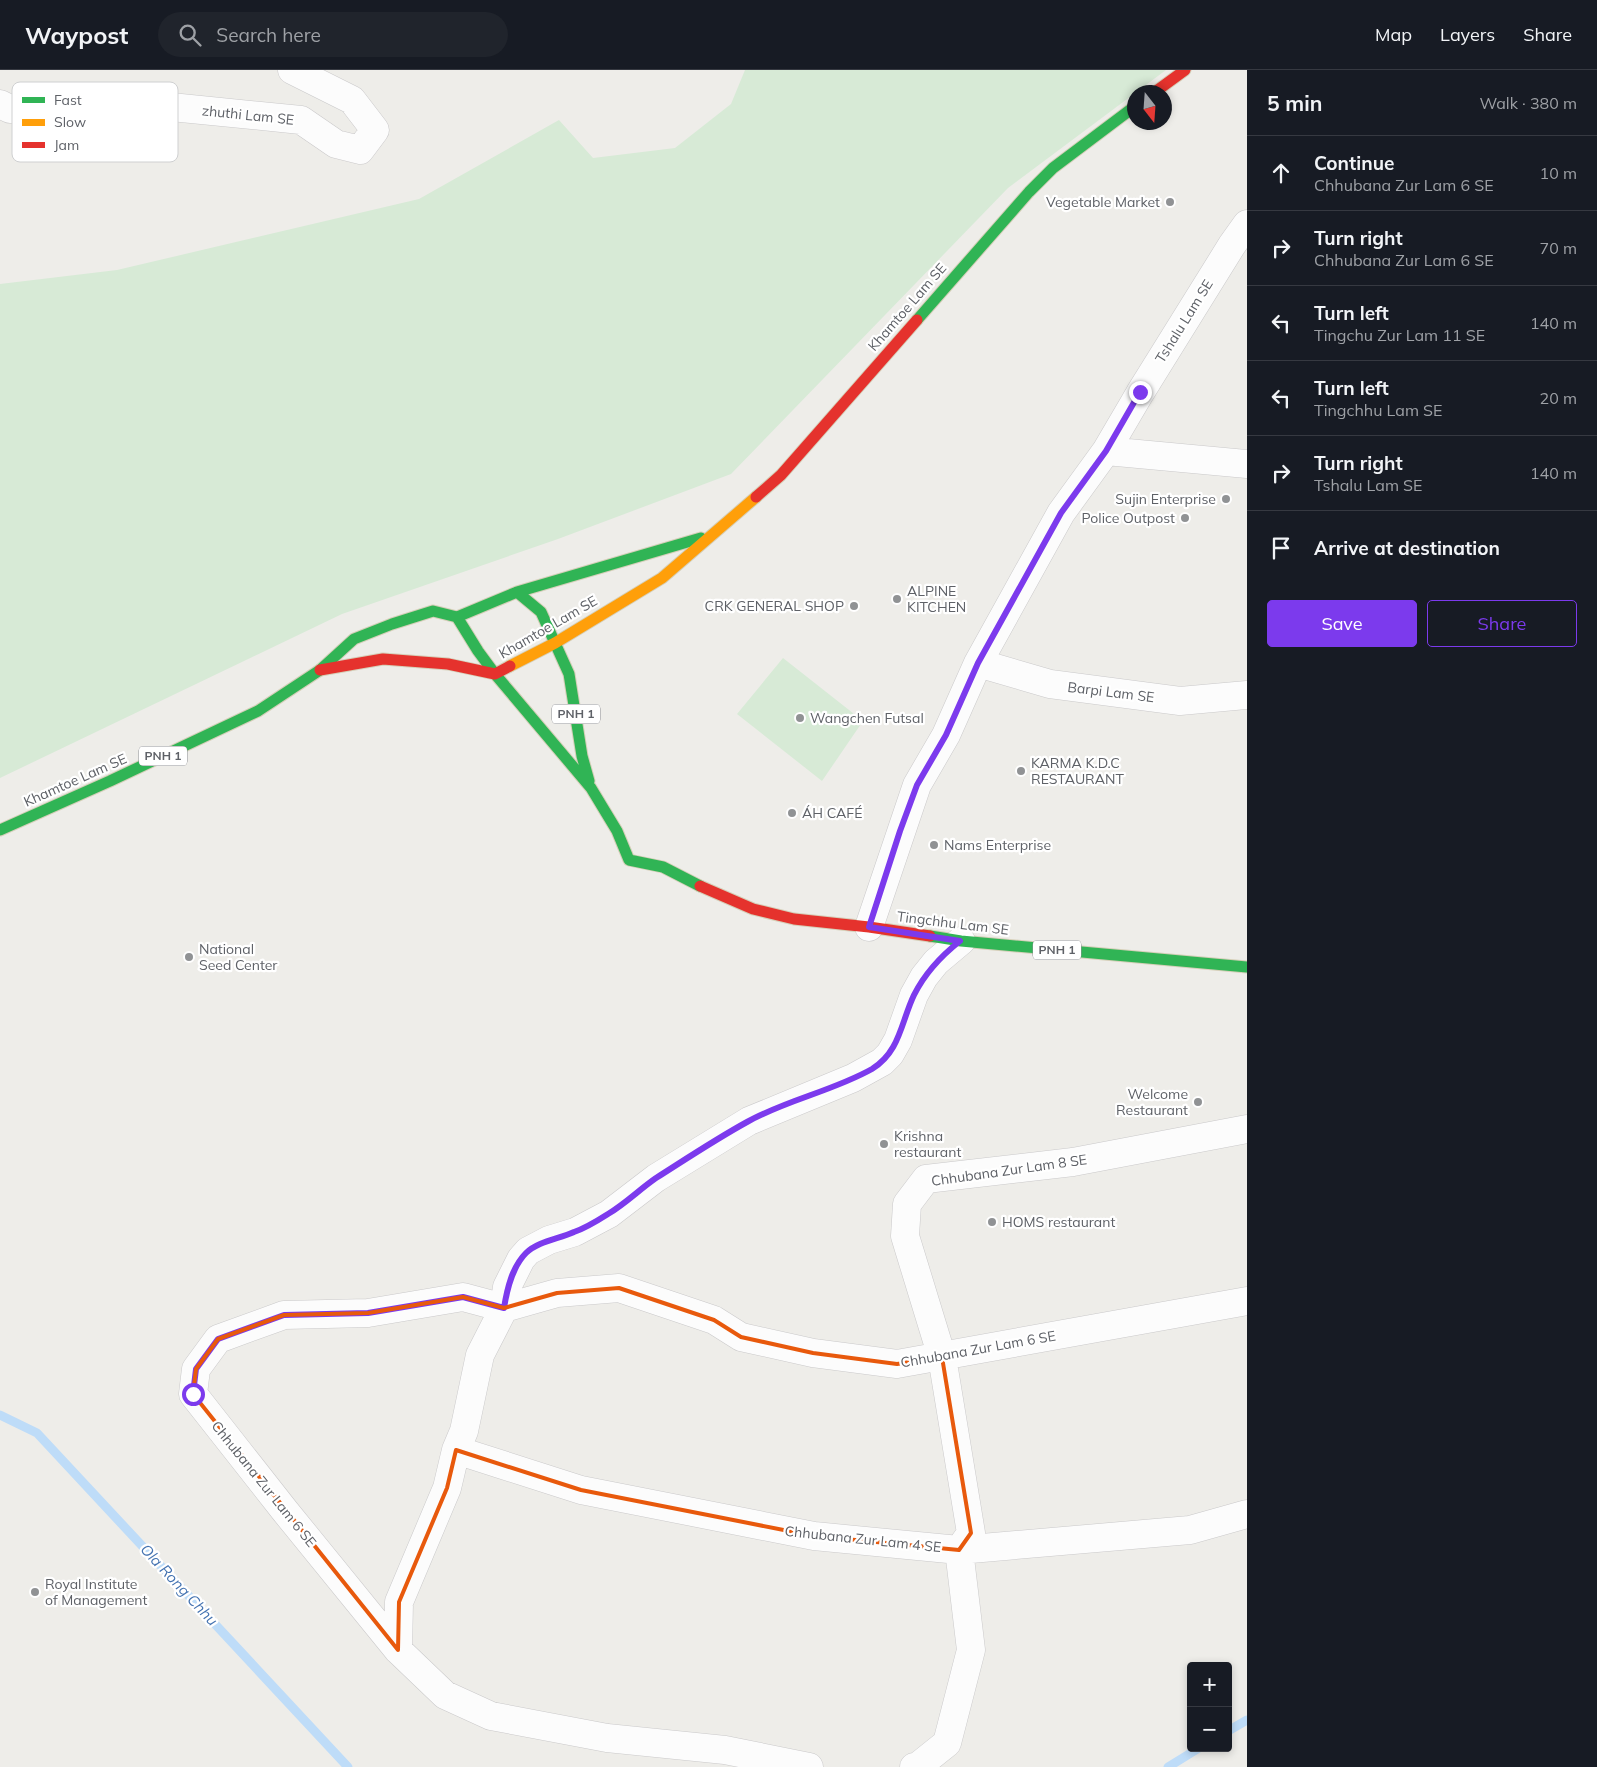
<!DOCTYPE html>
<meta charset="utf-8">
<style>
:root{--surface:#171b24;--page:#20242c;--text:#f1f3f6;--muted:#9ea1a6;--line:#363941;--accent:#7c3aed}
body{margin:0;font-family:Mulish,sans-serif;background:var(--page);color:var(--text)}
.controls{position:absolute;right:15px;bottom:15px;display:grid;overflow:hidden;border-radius:5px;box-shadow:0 2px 8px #0003}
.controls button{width:45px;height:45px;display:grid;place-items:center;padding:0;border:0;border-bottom:1px solid var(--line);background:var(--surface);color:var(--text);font:25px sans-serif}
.compass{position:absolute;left:1127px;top:15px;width:45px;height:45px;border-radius:50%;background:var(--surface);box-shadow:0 2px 8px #0003;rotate:163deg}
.stop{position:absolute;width:15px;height:15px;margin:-11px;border:4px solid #7c3aed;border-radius:50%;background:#fff}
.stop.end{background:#7c3aed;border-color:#fff;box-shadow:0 1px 5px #0008}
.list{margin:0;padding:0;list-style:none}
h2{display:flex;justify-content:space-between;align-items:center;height:65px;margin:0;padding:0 20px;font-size:21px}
h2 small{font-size:16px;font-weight:400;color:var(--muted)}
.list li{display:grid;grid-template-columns:32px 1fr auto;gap:15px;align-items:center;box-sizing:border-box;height:75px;padding:0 20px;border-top:1px solid var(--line)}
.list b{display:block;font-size:19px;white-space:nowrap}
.list p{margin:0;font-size:16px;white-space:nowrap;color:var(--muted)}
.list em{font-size:16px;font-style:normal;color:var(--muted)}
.actions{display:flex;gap:10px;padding:15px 20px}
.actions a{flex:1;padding:11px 0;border:1px solid var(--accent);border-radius:5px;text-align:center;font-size:18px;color:var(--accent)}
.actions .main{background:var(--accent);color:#fff}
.icon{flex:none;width:28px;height:28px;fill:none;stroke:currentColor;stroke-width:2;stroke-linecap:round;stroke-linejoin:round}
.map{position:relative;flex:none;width:1247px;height:1697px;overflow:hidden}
header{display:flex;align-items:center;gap:30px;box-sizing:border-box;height:70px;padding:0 25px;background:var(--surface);border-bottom:1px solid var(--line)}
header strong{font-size:24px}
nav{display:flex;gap:28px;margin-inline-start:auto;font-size:18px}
.search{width:350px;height:45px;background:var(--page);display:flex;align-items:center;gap:12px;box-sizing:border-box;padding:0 18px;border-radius:28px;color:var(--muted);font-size:19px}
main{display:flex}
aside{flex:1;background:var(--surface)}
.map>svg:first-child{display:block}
.green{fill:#d7ead6}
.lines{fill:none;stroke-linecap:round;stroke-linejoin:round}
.stream{stroke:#bedcf8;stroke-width:9}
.street-casing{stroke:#cac9ca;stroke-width:29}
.fast-casing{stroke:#d5cfb8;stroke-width:13}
.slow-casing{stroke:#d5cfb8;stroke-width:13}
.jam-casing{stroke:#d5cfb8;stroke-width:13}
.street{stroke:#fcfcfc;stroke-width:28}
.fast{stroke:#30b455;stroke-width:11}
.slow{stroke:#ff9f0a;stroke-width:11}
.jam{stroke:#e5322d;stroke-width:11}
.route{stroke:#7c3aed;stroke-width:6}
.marked{fill:none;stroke:#e8590c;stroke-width:4;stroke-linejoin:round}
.poi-dot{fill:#909294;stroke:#fff;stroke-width:2}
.labels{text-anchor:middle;stroke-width:4.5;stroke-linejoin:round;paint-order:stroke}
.shield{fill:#fff;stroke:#8e9095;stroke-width:1}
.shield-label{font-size:12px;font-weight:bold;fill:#5e6167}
.street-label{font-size:14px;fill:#5e6167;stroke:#fff}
.poi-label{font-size:14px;fill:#5e6167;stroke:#fff;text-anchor:start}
.water-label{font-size:15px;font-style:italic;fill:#4473b1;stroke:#fff}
.key{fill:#fff;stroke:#cfd0d1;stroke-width:1}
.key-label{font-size:14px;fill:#5e6167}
</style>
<header>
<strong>Waypost</strong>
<div class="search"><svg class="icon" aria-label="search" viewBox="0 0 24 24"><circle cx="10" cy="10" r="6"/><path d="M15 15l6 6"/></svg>Search here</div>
<nav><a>Map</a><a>Layers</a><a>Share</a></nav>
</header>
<main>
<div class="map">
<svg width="1247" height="1697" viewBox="0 0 1247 1697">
<rect width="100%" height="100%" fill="#eeede9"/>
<!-- green -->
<path class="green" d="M 745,0 L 1166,0 L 1008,118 L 731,404 L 558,469 L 342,544 L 0,708 L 0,214 L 117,200 L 419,129 L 559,50 L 593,88 L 675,78 L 731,34 Z
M 783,588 L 863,651 L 822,711 L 737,644 Z"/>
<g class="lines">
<!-- stream -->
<path class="stream" d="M 0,1345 L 37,1363 L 348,1697
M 1228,1661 L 1247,1650
M 1168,1697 L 1199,1678"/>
<!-- street casing -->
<g class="street-casing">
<path id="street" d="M 0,34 L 10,39 L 151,35 L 301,50 L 336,74 L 360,80 L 375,60 L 352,30 L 292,0
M 1106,381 L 1247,394
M 978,593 L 1050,614 L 1180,631 L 1247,625
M 869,857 L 917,715 L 946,665 L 978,593 L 1061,443 L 1106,381 L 1140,323 L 1232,175 L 1247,154
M 456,1380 L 581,1420 L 814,1466 L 959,1480 L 1190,1460 L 1247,1444
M 959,1480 L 971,1463 L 942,1287 L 905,1166 L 907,1134 L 926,1109 L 1073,1092 L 1247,1059
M 398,1580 L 399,1532 L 447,1418 L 456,1380 L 464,1361 L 480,1285 L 504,1238 L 507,1217 L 521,1189 L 528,1181 L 549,1170 L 575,1162 L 609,1144 L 656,1108 L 749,1051 L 853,1008 L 882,992 L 890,984 L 898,970 L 914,925 L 924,907 L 936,892 L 961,871
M 809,1697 L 725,1680 L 607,1668 L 491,1646 L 445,1625 L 398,1580 L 285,1441 L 193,1324 L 196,1299 L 218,1269 L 284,1245 L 368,1243 L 463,1227 L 504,1238 L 557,1223 L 619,1218 L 714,1250 L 741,1267 L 813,1283 L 897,1294 L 1247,1231
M 914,1697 L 917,1697 L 947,1673 L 971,1580 L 959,1480"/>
</g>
<!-- fast casing -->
<g class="fast-casing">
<path id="fast" d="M 917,250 L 1029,122 L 1053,98 L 1134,37
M 517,522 L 541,542 L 569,604 L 582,686 L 589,711
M 457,547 L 478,581 L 495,604 L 591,718 L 617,761 L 629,790 L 663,797 L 700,816
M 457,547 L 517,522 L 701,468
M 0,760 L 110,711 L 258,641 L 320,600 L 354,569 L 392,554 L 433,541 L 457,547
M 930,866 L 961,871 L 1247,897"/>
</g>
<!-- slow casing -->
<g class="slow-casing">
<path id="slow" d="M 510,596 L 555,573 L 662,508 L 756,427"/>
</g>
<!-- jam casing -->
<g class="jam-casing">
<path id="jam" d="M 1155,22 L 1185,0
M 756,427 L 781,405 L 917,250
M 320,600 L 383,589 L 448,594 L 495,604 L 510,596
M 700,816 L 753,839 L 794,849 L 869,857 L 930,866"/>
</g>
<!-- street -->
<use href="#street" class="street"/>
<!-- fast -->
<use href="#fast" class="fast"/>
<!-- slow -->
<use href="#slow" class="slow"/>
<!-- jam -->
<use href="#jam" class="jam"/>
</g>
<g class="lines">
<!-- route -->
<path class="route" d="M 193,1324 L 196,1299 L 218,1269 L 284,1245 L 368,1243 L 463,1227 L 504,1238 C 507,1219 512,1197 526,1183 C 538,1171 559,1169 574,1162 C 586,1158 597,1151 608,1144 C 625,1134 640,1119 656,1108 C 686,1089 716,1069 747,1052 C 786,1030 833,1021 872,999 C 900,982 901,952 914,925 C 925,903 941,886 960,871 L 869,857 L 900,761 L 917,715 L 946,665 L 978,593 L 1061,443 L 1106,381 L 1140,322"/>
</g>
<!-- marked area -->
<path class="marked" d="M 619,1218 L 714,1250 L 741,1267 L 813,1283 L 897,1294 L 942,1287 L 971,1463 L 959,1480 L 814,1466 L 581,1420 L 456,1380 L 447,1418 L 399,1532 L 398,1580 L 193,1324 L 196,1299 L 218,1269 L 284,1245 L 368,1243 L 463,1227 L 504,1238 L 557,1223 Z"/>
<!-- markers -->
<g class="poi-dot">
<circle cx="1170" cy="132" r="5"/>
<circle cx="1226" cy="429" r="5"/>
<circle cx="1185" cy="448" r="5"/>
<circle cx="897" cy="529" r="5"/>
<circle cx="854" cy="536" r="5"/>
<circle cx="800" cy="648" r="5"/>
<circle cx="1021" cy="701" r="5"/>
<circle cx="792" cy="743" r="5"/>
<circle cx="934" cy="775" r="5"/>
<circle cx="189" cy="887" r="5"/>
<circle cx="1198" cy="1032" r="5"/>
<circle cx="884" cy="1074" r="5"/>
<circle cx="992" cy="1152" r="5"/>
<circle cx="35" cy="1522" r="5"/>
</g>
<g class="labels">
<!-- shield labels -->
<g class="shield">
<rect x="552" y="634.5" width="48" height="19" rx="4"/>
<rect x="139" y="676.5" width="48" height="19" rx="4"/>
<rect x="1033" y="870.5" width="48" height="19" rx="4"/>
</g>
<g class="shield-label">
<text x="576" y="648">PNH 1</text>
<text x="163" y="690">PNH 1</text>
<text x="1057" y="884">PNH 1</text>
</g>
<!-- street labels -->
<g class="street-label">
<text transform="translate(248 45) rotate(6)" y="5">zhuthi Lam SE</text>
<text transform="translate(907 237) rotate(-49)" y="5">Khamtoe Lam SE</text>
<text transform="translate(1184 251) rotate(-58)" y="5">Tshalu Lam SE</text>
<text transform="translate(548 557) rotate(-30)" y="5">Khamtoe Lam SE</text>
<text transform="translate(1111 622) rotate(7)" y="5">Barpi Lam SE</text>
<text transform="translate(75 710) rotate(-24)" y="5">Khamtoe Lam SE</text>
<text transform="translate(953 853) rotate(7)" y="5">Tingchhu Lam SE</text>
<text transform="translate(1009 1100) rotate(-8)" y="5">Chhubana Zur Lam 8 SE</text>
<text transform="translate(978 1279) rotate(-10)" y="5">Chhubana Zur Lam 6 SE</text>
<text transform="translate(264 1414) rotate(51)" y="5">Chhubana Zur Lam 6 SE</text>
<text transform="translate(863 1469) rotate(6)" y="5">Chhubana Zur Lam 4 SE</text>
</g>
<!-- poi labels -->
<g class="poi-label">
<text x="1160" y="137" text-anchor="end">Vegetable Market</text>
<text x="1216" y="434" text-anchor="end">Sujin Enterprise</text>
<text x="1175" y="453" text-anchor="end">Police Outpost</text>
<text x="907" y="526">ALPINE<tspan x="907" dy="16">KITCHEN</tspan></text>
<text x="844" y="541" text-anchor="end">CRK GENERAL SHOP</text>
<text x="810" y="653">Wangchen Futsal</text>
<text x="1031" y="698">KARMA K.D.C<tspan x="1031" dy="16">RESTAURANT</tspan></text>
<text x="802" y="748">ÁH CAFÉ</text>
<text x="944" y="780">Nams Enterprise</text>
<text x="199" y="884">National<tspan x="199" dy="16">Seed Center</tspan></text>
<text x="1188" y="1029" text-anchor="end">Welcome<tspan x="1188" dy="16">Restaurant</tspan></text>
<text x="894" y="1071">Krishna<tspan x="894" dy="16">restaurant</tspan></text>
<text x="1002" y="1157">HOMS restaurant</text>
<text x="45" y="1519">Royal Institute<tspan x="45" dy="16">of Management</tspan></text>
</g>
<!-- water labels -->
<g class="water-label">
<text transform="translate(179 1515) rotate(47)" y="5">Ola Rong Chhu</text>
</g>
</g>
<!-- legend -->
<rect x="12" y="12" width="166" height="80" rx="8" class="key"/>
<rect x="22" y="27" width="23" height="6" fill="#30b455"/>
<rect x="22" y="49" width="23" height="7" fill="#ff9f0a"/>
<rect x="22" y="72" width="23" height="6" fill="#e5322d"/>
<g class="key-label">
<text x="54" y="35">Fast</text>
<text x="54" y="57">Slow</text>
<text x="54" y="80">Jam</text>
</g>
</svg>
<div class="controls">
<button>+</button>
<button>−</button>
</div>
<svg class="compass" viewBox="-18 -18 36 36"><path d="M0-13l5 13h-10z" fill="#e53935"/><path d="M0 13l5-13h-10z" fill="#9ea1a6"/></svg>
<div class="stop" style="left:193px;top:1324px"></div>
<div class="stop end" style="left:1140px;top:322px"></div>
</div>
<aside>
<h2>5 min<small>Walk · 380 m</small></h2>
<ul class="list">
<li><svg class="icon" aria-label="ahead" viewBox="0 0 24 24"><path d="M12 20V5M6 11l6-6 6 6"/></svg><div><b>Continue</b><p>Chhubana Zur Lam 6 SE</p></div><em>10 m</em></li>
<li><svg class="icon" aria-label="right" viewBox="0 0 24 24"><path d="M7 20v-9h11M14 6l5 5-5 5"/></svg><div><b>Turn right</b><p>Chhubana Zur Lam 6 SE</p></div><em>70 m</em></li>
<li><svg class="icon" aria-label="left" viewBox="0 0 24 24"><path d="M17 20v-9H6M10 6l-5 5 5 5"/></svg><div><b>Turn left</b><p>Tingchu Zur Lam 11 SE</p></div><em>140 m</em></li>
<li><svg class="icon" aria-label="left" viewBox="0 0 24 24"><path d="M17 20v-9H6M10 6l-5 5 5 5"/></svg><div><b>Turn left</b><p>Tingchhu Lam SE</p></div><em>20 m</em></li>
<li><svg class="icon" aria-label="right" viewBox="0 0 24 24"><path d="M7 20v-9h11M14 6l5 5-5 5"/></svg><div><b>Turn right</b><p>Tshalu Lam SE</p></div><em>140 m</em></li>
<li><svg class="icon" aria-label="arrive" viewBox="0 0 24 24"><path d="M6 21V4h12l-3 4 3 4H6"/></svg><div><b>Arrive at destination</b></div></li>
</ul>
<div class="actions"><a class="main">Save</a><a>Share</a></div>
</aside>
</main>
